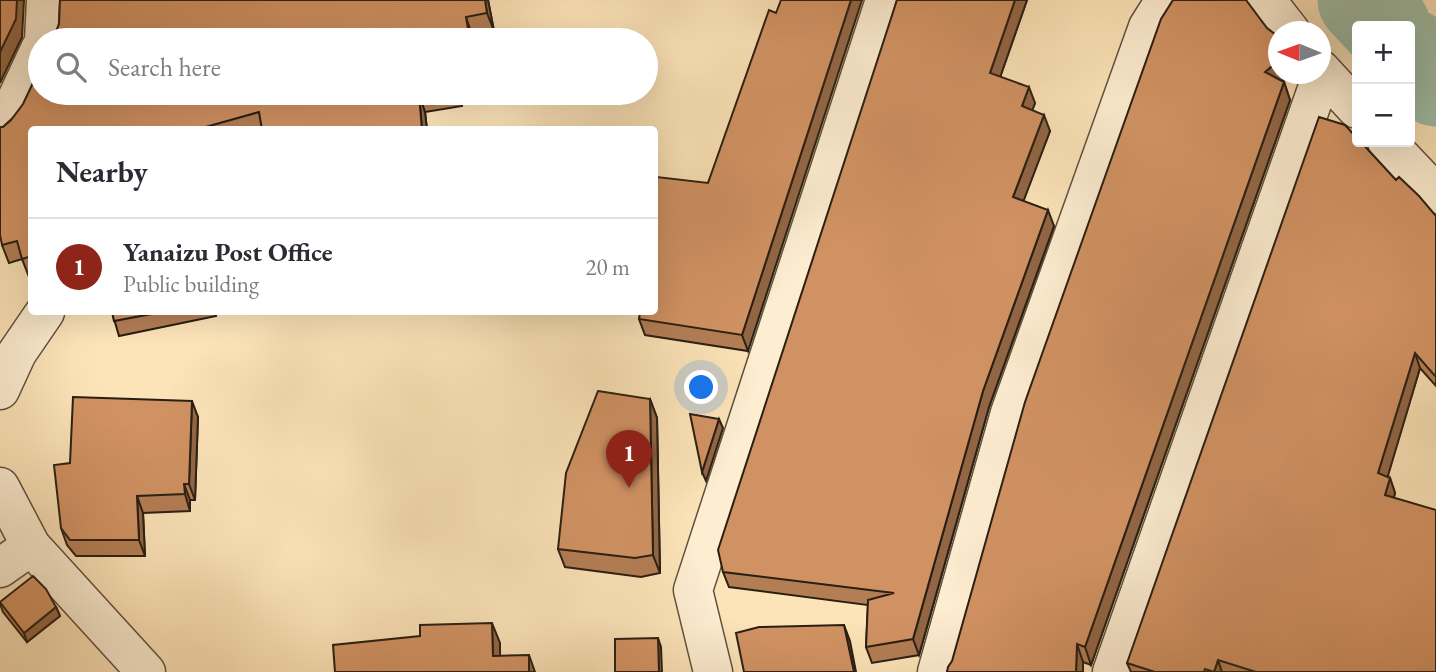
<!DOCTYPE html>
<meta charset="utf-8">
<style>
:root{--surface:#fff;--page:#f7f7f7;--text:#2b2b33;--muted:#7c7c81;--line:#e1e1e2;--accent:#8f2418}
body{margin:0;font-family:"EB Garamond",serif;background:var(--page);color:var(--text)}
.controls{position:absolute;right:21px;top:21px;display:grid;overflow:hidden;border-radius:7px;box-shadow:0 7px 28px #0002}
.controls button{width:63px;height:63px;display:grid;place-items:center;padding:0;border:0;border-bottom:2px solid var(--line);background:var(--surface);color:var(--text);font:35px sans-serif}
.compass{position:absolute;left:1268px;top:21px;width:63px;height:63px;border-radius:50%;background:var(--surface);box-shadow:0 7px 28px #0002;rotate:271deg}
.you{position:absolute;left:702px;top:388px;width:24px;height:24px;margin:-18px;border:5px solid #fff;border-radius:50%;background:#1a73e8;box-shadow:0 0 0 10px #1a73e833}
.badge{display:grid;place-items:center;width:46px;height:46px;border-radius:50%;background:var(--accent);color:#fff;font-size:23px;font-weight:700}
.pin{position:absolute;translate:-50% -58px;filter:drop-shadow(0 2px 4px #0008)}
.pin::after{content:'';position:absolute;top:37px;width:24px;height:21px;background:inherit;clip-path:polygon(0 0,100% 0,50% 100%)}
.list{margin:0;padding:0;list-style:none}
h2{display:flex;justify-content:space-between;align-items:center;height:91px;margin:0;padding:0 28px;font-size:30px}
h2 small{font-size:23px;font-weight:400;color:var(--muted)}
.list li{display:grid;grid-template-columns:46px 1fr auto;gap:21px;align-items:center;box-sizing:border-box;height:98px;padding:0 28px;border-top:2px solid var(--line)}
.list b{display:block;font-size:26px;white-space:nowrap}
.list p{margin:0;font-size:23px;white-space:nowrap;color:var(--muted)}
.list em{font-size:23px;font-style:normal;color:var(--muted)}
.icon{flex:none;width:38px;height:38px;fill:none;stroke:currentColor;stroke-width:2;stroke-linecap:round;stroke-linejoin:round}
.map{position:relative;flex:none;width:1436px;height:672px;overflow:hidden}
.search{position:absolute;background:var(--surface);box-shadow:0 7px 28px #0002;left:28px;top:28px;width:630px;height:77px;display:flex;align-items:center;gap:18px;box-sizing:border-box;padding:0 24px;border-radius:38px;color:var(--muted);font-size:26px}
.panel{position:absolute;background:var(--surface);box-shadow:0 7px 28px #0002;left:28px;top:126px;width:630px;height:189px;border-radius:7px}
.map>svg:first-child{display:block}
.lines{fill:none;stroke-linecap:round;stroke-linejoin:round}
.river{stroke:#a0bfa8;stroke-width:89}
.street-casing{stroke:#5e503c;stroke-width:41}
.street{stroke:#fdedd1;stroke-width:38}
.wall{fill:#b47e55;stroke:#2a1f13;stroke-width:2}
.shaded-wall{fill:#926645;stroke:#2a1f13;stroke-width:2}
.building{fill:#d19263;stroke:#2a1f13;stroke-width:2}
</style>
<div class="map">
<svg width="1436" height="672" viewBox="0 0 1436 672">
<rect width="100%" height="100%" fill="#fce3b8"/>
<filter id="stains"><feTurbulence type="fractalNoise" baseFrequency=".00286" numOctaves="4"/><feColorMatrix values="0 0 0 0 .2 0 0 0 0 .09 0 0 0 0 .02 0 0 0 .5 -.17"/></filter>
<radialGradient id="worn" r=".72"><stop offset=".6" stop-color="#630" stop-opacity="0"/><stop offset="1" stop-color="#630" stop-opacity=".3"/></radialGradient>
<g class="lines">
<!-- river -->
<path class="river" d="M 1362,0 L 1386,26
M 1410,53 L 1436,82"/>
<!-- street casing -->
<g class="street-casing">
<path id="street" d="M 1266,0 L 1291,32
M 44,40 L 46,0
M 1320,69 L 1357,109
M 0,125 L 12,109 L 40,49
M 1387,142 L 1436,194
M 0,390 L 17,353 L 45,312
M 0,487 L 31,546
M 0,568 L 31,546 L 146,672
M 713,672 L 693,590 L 885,0
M 937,672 L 1010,413 L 1148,27 L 1165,0
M 1112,672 L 1323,72"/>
</g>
<!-- street -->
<use href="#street" class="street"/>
</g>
<!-- wall -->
<path class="wall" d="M 60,0 L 488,0 L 494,31 L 472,35 L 473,40 L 53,40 L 59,24 Z
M 897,0 L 1027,0 L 1000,77 L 1035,103 L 1032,110 L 1050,131 L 1023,201 L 1054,226 L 989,407 L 919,655 L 872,663 L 866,647 L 868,605 L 729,587 L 723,572 Z
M 776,13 L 748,351 L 645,335 L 639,319 L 708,183 Z
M 1278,74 L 1291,74 L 1281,81 L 1284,82 L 1290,100 L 1091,665 L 1083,662 L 947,672 Z
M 40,93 L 482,93 L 483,94 L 461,97 L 462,106 L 425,112 L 427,130 L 32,130 L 32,276 L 29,277 L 22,259 L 9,263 L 2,245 L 3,127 Z
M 1436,216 L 1436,386 L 1420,368 L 1387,477 L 1390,478 L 1395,493 L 1394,497 L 1436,672 L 1131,672 L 1127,663 Z
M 112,312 L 215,312 L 216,316 L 119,336 Z
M 650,399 L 657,418 L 660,573 L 641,577 L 565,567 L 558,549 Z
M 198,417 L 195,500 L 190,500 L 190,511 L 143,513 L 145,556 L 76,556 L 67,545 L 61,528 L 70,463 Z
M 0,604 L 56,607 L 60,616 L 27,642 L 3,612 Z"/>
<!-- shaded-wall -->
<path class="shaded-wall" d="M 17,0 L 24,0 L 22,37 L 0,83 L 0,52 Z
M 485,0 L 488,0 L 494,31 L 487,13 Z
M 851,0 L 862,0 L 748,351 L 742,335 Z
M 1015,0 L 1027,0 L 996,89 L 990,73 Z
M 466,17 L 472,35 L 473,40 L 470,40 Z
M 1278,61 L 1278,74 L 1291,74 L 1271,89 L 1265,72 Z
M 1284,82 L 1290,100 L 1091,665 L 1085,647 Z
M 1029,87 L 1035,103 L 1028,122 L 1022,106 Z
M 419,94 L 425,112 L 427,130 L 422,130 Z
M 1044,115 L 1050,131 L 1019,213 L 1013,197 Z
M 1048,210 L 1054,226 L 989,407 L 919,655 L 913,639 L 983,391 Z
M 1415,353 L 1420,368 L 1384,489 L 1378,473 Z
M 650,399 L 657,418 L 660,573 L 653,555 Z
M 192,401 L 198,417 L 195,500 L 189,484 Z
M 719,419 L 723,428 L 706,481 L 702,472 Z
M 1390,478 L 1395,493 L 1390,510 L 1385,495 Z
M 184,484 L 190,500 L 190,511 L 185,494 Z
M 137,496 L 143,513 L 145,556 L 139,540 Z
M 56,607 L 60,616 L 27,642 L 24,633 Z
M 492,623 L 500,643 L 500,672 L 493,656 Z
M 844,625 L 850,641 L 856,672 L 854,672 Z
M 658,638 L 661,647 L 662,672 L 659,672 Z
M 1077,644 L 1083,662 L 1083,672 L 1076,672 Z
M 529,655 L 535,672 L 529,672 Z
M 1218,660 L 1222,672 L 1214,672 Z"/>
<!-- building -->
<path class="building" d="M 0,0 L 17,0 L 16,19 L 0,52 Z
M 60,0 L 485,0 L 487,13 L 466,17 L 470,40 L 53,40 L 59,24 Z
M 781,0 L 851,0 L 742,335 L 639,319 L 640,312 L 654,312 L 654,199 L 657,177 L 708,183 L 769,10 L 776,13 Z
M 897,0 L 1015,0 L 990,73 L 1029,87 L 1022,106 L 1044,115 L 1013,197 L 1048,210 L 983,391 L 913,639 L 866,647 L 868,600 L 894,593 L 723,572 L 718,550 Z
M 1173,0 L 1246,0 L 1267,28 L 1276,35 L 1278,35 L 1278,61 L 1265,72 L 1284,82 L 1085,647 L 1077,644 L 1076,672 L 947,672 L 948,667 L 952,661 L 1025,402 L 1161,19 Z
M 40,68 L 40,93 L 427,93 L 419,94 L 422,130 L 262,130 L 259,112 L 195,130 L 32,130 L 32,256 L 22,259 L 17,241 L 2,245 L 0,235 L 0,127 L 3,127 L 11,120 L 23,104 Z
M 1319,117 L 1345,125 L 1357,138 L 1357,142 L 1361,142 L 1396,180 L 1399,177 L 1419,196 L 1436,216 L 1436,377 L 1415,353 L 1378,473 L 1390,478 L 1385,495 L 1436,510 L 1436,672 L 1256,672 L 1218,660 L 1214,672 L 1205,669 L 1204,672 L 1155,672 L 1127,663 Z
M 112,312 L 162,312 L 114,321 Z
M 598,391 L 650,399 L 653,555 L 635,558 L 558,549 L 566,473 Z
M 73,397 L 192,401 L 189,484 L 184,484 L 185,494 L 137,496 L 139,540 L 70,540 L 61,528 L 54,465 L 70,463 Z
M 690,414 L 719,419 L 702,472 Z
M 33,576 L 46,589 L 56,607 L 24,633 L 0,602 Z
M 492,623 L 493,656 L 529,655 L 529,672 L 335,672 L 333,645 L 420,636 L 420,625 Z
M 844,625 L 854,672 L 744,672 L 736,633 L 759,627 Z
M 658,638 L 659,672 L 615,672 L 615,639 Z"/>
<rect width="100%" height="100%" filter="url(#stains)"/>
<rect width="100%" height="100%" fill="url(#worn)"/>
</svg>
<div class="controls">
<button>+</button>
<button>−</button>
</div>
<svg class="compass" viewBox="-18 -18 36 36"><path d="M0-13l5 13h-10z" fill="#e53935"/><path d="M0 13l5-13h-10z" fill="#7c7c81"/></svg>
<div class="you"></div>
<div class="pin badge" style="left:629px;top:488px">1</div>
<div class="search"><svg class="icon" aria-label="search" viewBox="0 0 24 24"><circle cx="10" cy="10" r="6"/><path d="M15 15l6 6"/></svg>Search here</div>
<section class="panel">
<h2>Nearby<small></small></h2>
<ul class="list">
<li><span class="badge">1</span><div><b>Yanaizu Post Office</b><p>Public building</p></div><em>20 m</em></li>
</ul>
</section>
</div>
